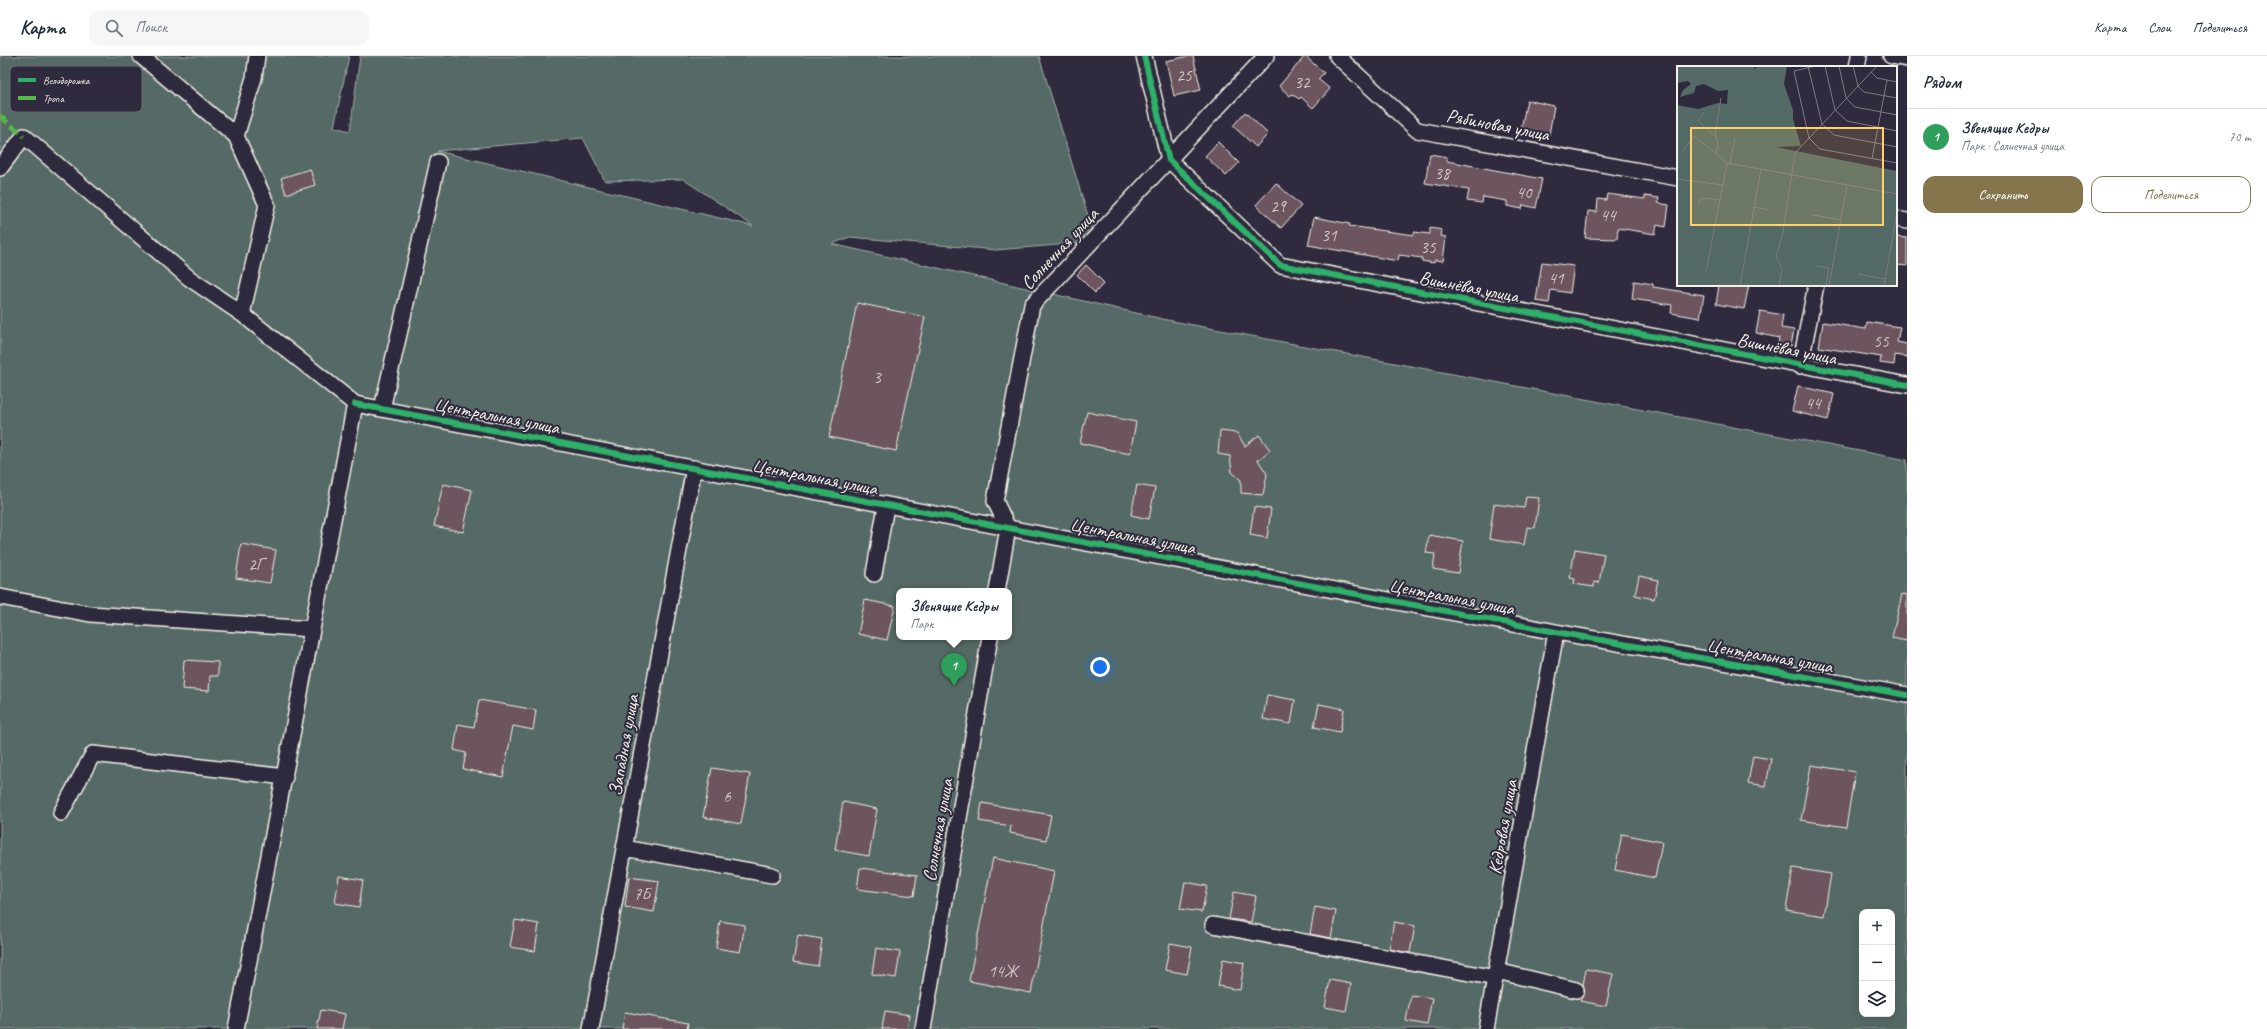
<!DOCTYPE html>
<html lang="ru">
<meta charset="utf-8">
<style>
:root{--surface:#fff;--page:#f6f6f7;--text:#1f2937;--muted:#747a83;--line:#e0e1e3;--accent:#84754c}
body{margin:0;font-family:Caveat,sans-serif;background:var(--page);color:var(--text)}
.controls{position:absolute;right:12px;bottom:12px;display:grid;overflow:hidden;border-radius:8px;box-shadow:0 4px 16px #0002}
.controls button{width:36px;height:36px;display:grid;place-items:center;padding:0;border:0;border-bottom:1px solid var(--line);background:var(--surface);color:var(--text);font:20px sans-serif}
.you{position:absolute;left:1100px;top:611px;width:14px;height:14px;margin:-10px;border:3px solid #fff;border-radius:50%;background:#1a73e8;box-shadow:0 0 0 6px #1a73e833}
.badge{display:grid;place-items:center;width:26px;height:26px;border-radius:50%;background:var(--accent);color:#fff;font-size:13px;font-weight:700}
.pin{position:absolute;translate:-50% -33px;filter:drop-shadow(0 1px 2px #0008)}
.pin::after{content:'';position:absolute;top:21px;width:14px;height:12px;background:inherit;clip-path:polygon(0 0,100% 0,50% 100%)}
.popup{position:absolute;left:896px;top:532px;width:116px;height:52px;box-sizing:border-box;display:grid;place-content:center;border-radius:8px;background:var(--surface);filter:drop-shadow(0 1px 3px #0005);font-size:13px;white-space:nowrap;color:var(--muted)}
.popup b{font-size:15px;color:var(--text)}
.popup::after{content:'';position:absolute;left:50%;top:100%;margin-left:-8px;border:8px solid transparent;border-top-color:var(--surface)}
.list{margin:0;padding:0;list-style:none}
h2{display:flex;justify-content:space-between;align-items:center;height:52px;margin:0;padding:0 16px;font-size:17px}
h2 small{font-size:13px;font-weight:400;color:var(--muted)}
.list li{display:grid;grid-template-columns:26px 1fr auto;gap:12px;align-items:center;box-sizing:border-box;height:56px;padding:0 16px;border-top:1px solid var(--line)}
.list b{display:block;font-size:15px;white-space:nowrap}
.list p{margin:0;font-size:13px;white-space:nowrap;color:var(--muted)}
.list em{font-size:13px;font-style:normal;color:var(--muted)}
.actions{display:flex;gap:8px;padding:12px 16px}
.actions a{flex:1;padding:9px 0;border:1px solid var(--accent);border-radius:12px;text-align:center;font-size:14px;color:var(--accent)}
.actions .main{background:var(--accent);color:#fff}
.icon{flex:none;width:22px;height:22px;fill:none;stroke:currentColor;stroke-width:2;stroke-linecap:round;stroke-linejoin:round}
.map{position:relative;flex:none;width:1907px;height:973px;overflow:hidden}
header{display:flex;align-items:center;gap:24px;box-sizing:border-box;height:56px;padding:0 20px;background:var(--surface);border-bottom:1px solid var(--line)}
header strong{font-size:19px}
nav{display:flex;gap:22px;margin-inline-start:auto;font-size:14px}
.search{width:280px;height:36px;background:var(--page);display:flex;align-items:center;gap:10px;box-sizing:border-box;padding:0 14px;border-radius:12px;color:var(--muted);font-size:15px}
main{display:flex}
aside{flex:1;background:var(--surface)}
.map>svg:first-child{display:block}
.green{fill:#546a66;stroke:#a4aea7;fill-rule:evenodd}
.building{fill:#6c555e;stroke:#f4f1e8}
.lines{fill:none;stroke-linecap:round;stroke-linejoin:round}
.minor-casing{stroke:#f4f1e8;stroke-width:18}
.minor{stroke:#2f2a3d;stroke-width:15}
.quiet{stroke:#58b947;stroke-width:5;stroke-dasharray:10 5;stroke-linecap:butt}
.cycleway-casing{stroke:#2f2a3d;stroke-width:8}
.cycleway{stroke:#2db169;stroke-width:6}
.labels{text-anchor:middle;stroke-width:4;stroke-linejoin:round;paint-order:stroke}
.number-label{font-size:17px;fill:#d2cac6}
.street-label{font-size:19px;fill:#f4f1e8;stroke:#2f2a3d}
.inset-road{fill:none;stroke:#7e7a81;stroke-width:1}
.view{fill:#ffd166;fill-opacity:0.15;stroke:#ffd166;stroke-width:2}
.inset-edge{fill:none;stroke:#f4f1e8;stroke-width:2}
.key{fill:#2f2a3d;stroke:#6a6670;stroke-width:1}
.key-label{font-size:11px;fill:#f4f1e8}
</style>
<header>
<strong>Карта</strong>
<div class="search"><svg class="icon" aria-label="search" viewBox="0 0 24 24"><circle cx="10" cy="10" r="6"/><path d="M15 15l6 6"/></svg>Поиск</div>
<nav><a>Карта</a><a>Слои</a><a>Поделиться</a></nav>
</header>
<main>
<div class="map">
<svg width="1907" height="973" viewBox="0 0 1907 973">
<rect width="100%" height="100%" fill="#2f2a3d"/>
<filter id="ink" filterUnits="userSpaceOnUse"><feTurbulence type="fractalNoise" baseFrequency=".025" numOctaves="2"/><feDisplacementMap in="SourceGraphic" scale="8" xChannelSelector="R" yChannelSelector="G"/><feConvolveMatrix kernelMatrix="1 2 1 2 8 2 1 2 1" color-interpolation-filters="sRGB"/></filter>
<g filter="url(#ink)">
<!-- green -->
<path class="green" d="M 0,0 L 349,0 L 334,71 L 350,75 L 360,0 L 1039,0 L 1096,186 L 996,194 L 850,181 L 832,188 L 1167,264 L 1907,404 L 1907,973 L 0,973 ZM 583,82 L 605,125 L 683,123 L 753,170 L 437,95 ZM 899,535 L 1009,535 L 1009,581 L 899,581 ZM 1862,856 L 1892,856 L 1892,958 L 1862,958 Z"/>
<!-- building -->
<path class="building" d="M 1189,0 L 1193,0 L 1201,34 L 1174,40 L 1166,5 Z
M 1305,0 L 1324,17 L 1318,23 L 1330,33 L 1313,52 L 1301,41 L 1299,43 L 1292,38 L 1290,40 L 1279,30 Z
M 1527,44 L 1554,50 L 1549,79 L 1521,73 Z
M 1245,56 L 1268,78 L 1256,91 L 1233,70 Z
M 1218,86 L 1239,107 L 1226,120 L 1205,100 Z
M 1430,98 L 1447,101 L 1447,105 L 1542,123 L 1536,152 L 1523,149 L 1522,153 L 1507,150 L 1507,145 L 1483,141 L 1482,147 L 1467,145 L 1469,134 L 1425,127 Z
M 310,113 L 315,129 L 286,138 L 281,122 Z
M 1276,127 L 1301,150 L 1281,172 L 1256,149 Z
M 1607,138 L 1645,143 L 1645,140 L 1659,142 L 1658,147 L 1669,149 L 1666,171 L 1657,169 L 1655,178 L 1618,172 L 1617,183 L 1585,182 L 1588,155 L 1597,156 L 1598,143 L 1606,144 Z
M 1314,161 L 1350,168 L 1349,170 L 1414,179 L 1414,176 L 1430,178 L 1430,172 L 1442,174 L 1441,180 L 1446,181 L 1443,205 L 1435,204 L 1434,207 L 1421,205 L 1422,202 L 1399,199 L 1398,205 L 1308,189 Z
M 1896,181 L 1907,182 L 1907,210 L 1896,209 Z
M 1542,206 L 1574,210 L 1570,237 L 1551,234 L 1549,247 L 1536,245 Z
M 1086,209 L 1104,227 L 1095,237 L 1077,219 Z
M 1634,225 L 1653,228 L 1653,231 L 1704,239 L 1700,262 L 1671,257 L 1672,249 L 1632,243 Z
M 1719,229 L 1749,229 L 1744,253 L 1716,248 Z
M 857,247 L 925,261 L 896,395 L 829,381 Z
M 1760,255 L 1783,259 L 1781,272 L 1794,274 L 1791,290 L 1778,288 L 1779,282 L 1756,277 Z
M 1823,266 L 1866,273 L 1867,266 L 1900,271 L 1897,286 L 1907,288 L 1907,301 L 1895,299 L 1894,309 L 1880,307 L 1881,301 L 1819,291 Z
M 1798,330 L 1834,338 L 1828,364 L 1792,355 Z
M 1087,356 L 1136,366 L 1130,398 L 1080,387 Z
M 1220,375 L 1237,377 L 1245,390 L 1259,379 L 1270,394 L 1258,404 L 1267,418 L 1263,439 L 1241,437 L 1241,424 L 1232,416 L 1230,400 L 1218,398 Z
M 443,428 L 472,434 L 463,476 L 434,470 Z
M 1137,429 L 1155,432 L 1149,463 L 1131,459 Z
M 1526,441 L 1539,442 L 1535,472 L 1527,471 L 1524,489 L 1489,483 L 1494,448 L 1524,452 Z
M 1254,451 L 1271,453 L 1267,482 L 1250,479 Z
M 1429,479 L 1463,485 L 1458,517 L 1433,513 L 1435,498 L 1426,497 Z
M 241,488 L 276,494 L 270,527 L 236,522 Z
M 1575,493 L 1604,498 L 1599,527 L 1594,526 L 1594,531 L 1574,528 L 1575,523 L 1570,522 Z
M 1639,520 L 1658,524 L 1654,543 L 1635,539 Z
M 1902,538 L 1907,539 L 1907,585 L 1892,582 Z
M 865,544 L 895,550 L 887,584 L 858,578 Z
M 184,604 L 218,606 L 218,620 L 210,620 L 209,635 L 182,633 Z
M 1267,639 L 1295,644 L 1291,668 L 1263,663 Z
M 479,644 L 536,654 L 533,674 L 513,670 L 503,721 L 463,713 L 466,697 L 454,694 L 458,668 L 474,671 Z
M 1319,648 L 1344,653 L 1340,676 L 1314,671 Z
M 1753,700 L 1771,703 L 1766,730 L 1748,727 Z
M 1811,709 L 1855,716 L 1846,771 L 1801,764 Z
M 712,712 L 750,718 L 741,768 L 703,761 Z
M 843,746 L 877,753 L 869,800 L 835,794 Z
M 982,747 L 1051,759 L 1046,784 L 1010,777 L 1011,770 L 979,765 Z
M 1622,778 L 1662,786 L 1655,822 L 1615,814 Z
M 993,802 L 1054,815 L 1031,937 L 969,925 Z
M 860,812 L 917,819 L 914,840 L 857,833 Z
M 1793,812 L 1831,818 L 1824,860 L 1786,854 Z
M 339,820 L 363,824 L 359,851 L 335,847 Z
M 629,821 L 659,825 L 654,856 L 625,851 Z
M 1185,826 L 1207,830 L 1202,856 L 1180,853 Z
M 1234,836 L 1256,840 L 1251,866 L 1229,863 Z
M 1315,851 L 1336,855 L 1331,882 L 1310,878 Z
M 515,864 L 539,868 L 535,895 L 510,891 Z
M 720,865 L 745,869 L 740,896 L 716,892 Z
M 1394,866 L 1415,870 L 1410,897 L 1389,893 Z
M 798,879 L 822,883 L 818,910 L 793,906 Z
M 1170,887 L 1192,891 L 1187,918 L 1165,914 Z
M 876,892 L 900,896 L 896,922 L 872,918 Z
M 1223,903 L 1244,907 L 1240,934 L 1218,930 Z
M 1586,913 L 1613,918 L 1606,950 L 1580,945 L 1585,936 L 1583,929 Z
M 1330,924 L 1351,928 L 1346,955 L 1325,951 Z
M 1411,939 L 1432,942 L 1427,969 L 1406,965 Z
M 321,954 L 345,958 L 342,973 L 317,973 Z
M 885,955 L 910,959 L 907,973 L 882,973 Z
M 625,956 L 688,967 L 687,973 L 622,973 Z"/>
<g class="lines">
<!-- minor casing -->
<g class="minor-casing">
<path id="minor" d="M 141,0 L 236,80 L 267,149 L 242,258 L 355,348 L 1556,576 L 1907,639
M 1144,0 L 1169,104 L 1280,209 L 1907,329
M 1337,0 L 1417,74 L 1678,122
M 1891,0 L 1907,3
M 1857,11 L 1859,0
M 236,80 L 254,22 L 257,0
M 0,112 L 24,80 L 189,222 L 242,258
M 1896,163 L 1907,165
M 1800,310 L 1816,229
M 382,353 L 438,106
M 874,518 L 886,450
M 997,535 L 1008,472 L 995,445 L 1032,249 L 1266,0
M 0,541 L 90,558 L 312,573
M 61,757 L 93,698 L 285,721
M 624,792 L 772,819
M 1213,869 L 1496,922
M 1497,915 L 1576,934
M 236,973 L 355,348
M 591,973 L 694,412
M 923,973 L 990,581
M 1486,973 L 1556,576"/>
</g>
<!-- minor -->
<use href="#minor" class="minor"/>
<!-- quiet -->
<path class="quiet" d="M 0,60 L 24,80"/>
<!-- cycleway casing -->
<g class="cycleway-casing">
<path id="cycleway" d="M 1144,0 L 1169,104 L 1280,209 L 1907,329
M 355,348 L 1556,576 L 1907,639"/>
</g>
<!-- cycleway -->
<use href="#cycleway" class="cycleway"/>
</g>
</g>
<g class="labels">
<!-- number labels -->
<g class="number-label">
<text x="1184" y="25">25</text>
<text x="1302" y="32">32</text>
<text x="1442" y="123">38</text>
<text x="1524" y="142">40</text>
<text x="1278" y="156">29</text>
<text x="1608" y="165">44</text>
<text x="1329" y="185">31</text>
<text x="1428" y="197">35</text>
<text x="1556" y="228">41</text>
<text x="1881" y="291">55</text>
<text x="877" y="327">3</text>
<text x="1813" y="353">44</text>
<text x="256" y="514">2Г</text>
<text x="727" y="746">6</text>
<text x="642" y="844">7Б</text>
<text x="1003" y="921">14Ж</text>
</g>
<!-- street labels -->
<g class="street-label">
<text transform="translate(1498 68) rotate(11)" y="7">Рябиновая улица</text>
<text transform="translate(1059 192) rotate(-47)" y="7">Солнечная улица</text>
<text transform="translate(1469 230) rotate(11)" y="7">Вишнёвая улица</text>
<text transform="translate(1787 292) rotate(11)" y="7">Вишнёвая улица</text>
<text transform="translate(497 359) rotate(11)" y="7">Центральная улица</text>
<text transform="translate(815 420) rotate(11)" y="7">Центральная улица</text>
<text transform="translate(1133 479) rotate(11)" y="7">Центральная улица</text>
<text transform="translate(1452 540) rotate(11)" y="7">Центральная улица</text>
<text transform="translate(1770 599) rotate(10)" y="7">Центральная улица</text>
<text transform="translate(623 689) rotate(-80)" y="7">Западная улица</text>
<text transform="translate(1502 771) rotate(-80)" y="7">Кедровая улица</text>
<text transform="translate(937 774) rotate(-80)" y="7">Солнечная улица</text>
</g>
</g>
<!-- overview -->
<g transform="translate(1677 10)">
<rect width="220" height="220" fill="#2f2a3d"/>
<path d="M 0,0 L 79,0 L 76,4 L 82,0 L 110,0 L 107,18 L 116,44 L 116,53 L 124,80 L 99,81 L 220,105 L 220,220 L 0,220 L 0,39 L 21,43 L 41,37 L 50,38 L 51,24 L 41,25 L 27,18 L 19,20 L 17,27 L 3,31 L 6,24 L 14,18 L 11,15 L 0,17 Z" fill="#546a66"/>
<path class="inset-road" d="M 131,0 L 145,58 L 157,69 L 220,81M 139,0 L 117,5 L 132,72 L 143,83 L 220,97M 148,0 L 158,44 L 170,55 L 220,65M 162,0 L 169,32 L 178,41 L 220,49M 176,0 L 181,20 L 187,26 L 220,32M 194,6 L 200,12 L 220,16M 27,46 L 21,55 L 38,70 L 41,77 L 39,88 L 50,97 L 220,128M 38,70 L 44,32M 6,85 L 17,70 L 38,87M 195,93 L 210,14M 53,97 L 58,72M 0,113 L 46,119M 21,138 L 24,132 L 43,134M 77,141 L 92,144M 136,149 L 164,154M 140,200 L 152,202M 29,206 L 50,97M 181,208 L 208,213M 63,220 L 84,103M 102,220 L 105,202 L 99,191 L 106,166 L 118,87 L 200,0M 149,220 L 152,202M 152,220 L 170,119M 207,220 L 220,146"/>
<path class="view" d="M 14,62 L 206,62 L 206,159 L 14,159 Z"/>
<rect width="220" height="220" class="inset-edge"/>
</g>
<!-- legend -->
<rect x="10" y="10" width="132" height="46" rx="6" class="key"/>
<rect x="18" y="22" width="18" height="4" fill="#2db169"/>
<rect x="18" y="40" width="18" height="4" fill="#58b947"/>
<g class="key-label">
<text x="43" y="28">Велодорожка</text>
<text x="43" y="46">Тропа</text>
</g>
</svg>
<div class="controls">
<button>+</button>
<button>−</button>
<button><svg class="icon" aria-label="layers" viewBox="0 0 24 24"><path d="M12 4l9 5-9 5-9-5zM3 14l9 5 9-5"/></svg></button>
</div>
<div class="you"></div>
<div class="pin badge" style="left:954px;top:630px;background:#2e9e5b">1</div>
<div class="popup"><b>Звенящие Кедры</b>Парк</div>
</div>
<aside>
<h2>Рядом<small></small></h2>
<ul class="list">
<li><span class="badge" style="background:#2e9e5b">1</span><div><b>Звенящие Кедры</b><p>Парк · Солнечная улица</p></div><em>70 m</em></li>
</ul>
<div class="actions"><a class="main">Сохранить</a><a>Поделиться</a></div>
</aside>
</main>
